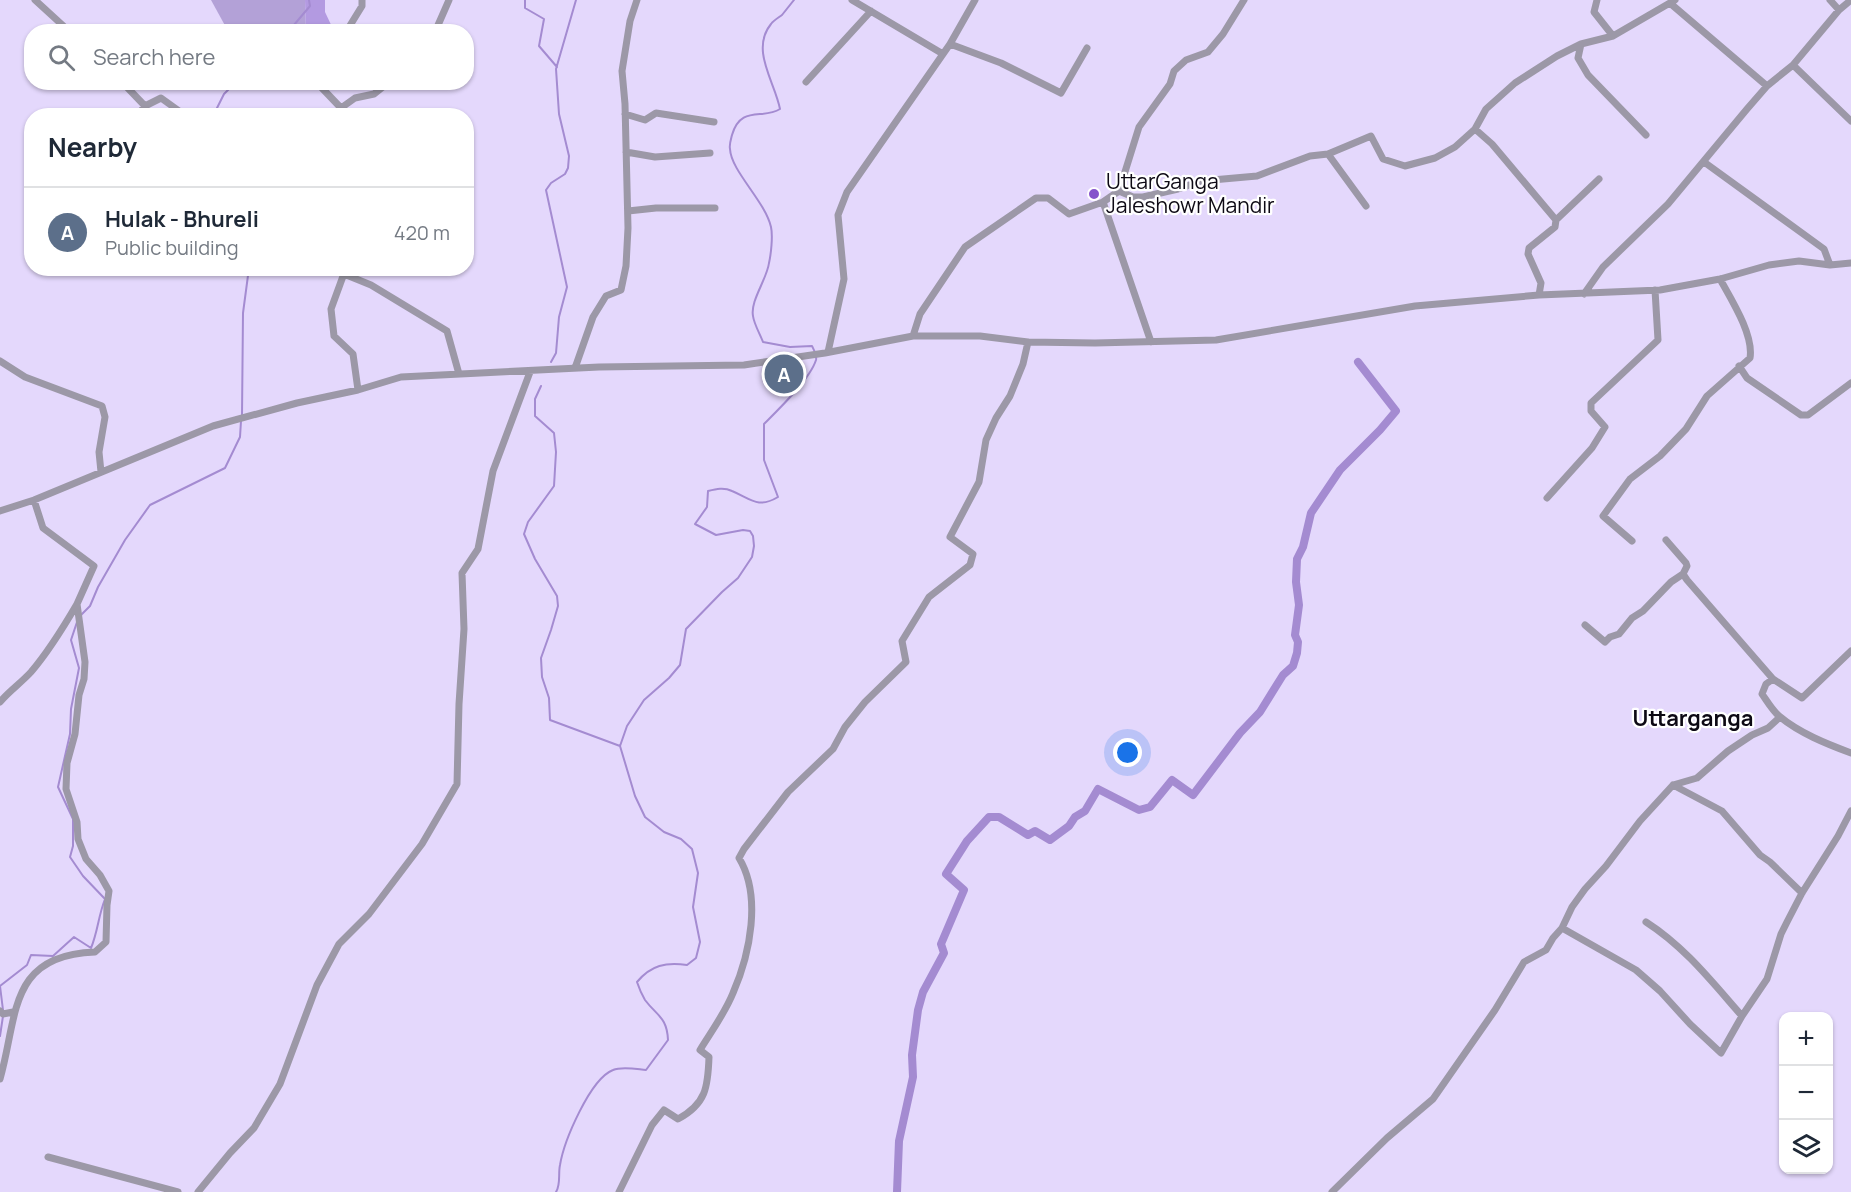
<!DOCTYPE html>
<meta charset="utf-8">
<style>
:root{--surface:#fff;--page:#f6f6f7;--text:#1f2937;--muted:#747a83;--line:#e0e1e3;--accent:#8553cb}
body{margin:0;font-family:Manrope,sans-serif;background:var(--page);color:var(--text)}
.controls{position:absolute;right:18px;bottom:18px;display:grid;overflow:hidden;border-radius:12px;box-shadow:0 2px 4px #0004}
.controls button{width:54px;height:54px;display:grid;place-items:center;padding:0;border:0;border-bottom:2px solid var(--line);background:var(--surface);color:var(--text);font:30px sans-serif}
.you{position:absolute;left:1128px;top:753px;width:21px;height:21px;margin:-15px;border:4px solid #fff;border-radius:50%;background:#1a73e8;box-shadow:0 0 0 9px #1a73e833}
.badge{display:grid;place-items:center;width:39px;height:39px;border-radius:50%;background:var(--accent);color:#fff;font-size:20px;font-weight:700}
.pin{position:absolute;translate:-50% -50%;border:3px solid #fff;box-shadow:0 2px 6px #0006}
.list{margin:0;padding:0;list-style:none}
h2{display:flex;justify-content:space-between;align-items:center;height:78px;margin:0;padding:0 24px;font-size:26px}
h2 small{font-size:20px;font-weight:400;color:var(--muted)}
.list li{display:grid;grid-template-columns:39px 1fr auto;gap:18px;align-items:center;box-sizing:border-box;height:90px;padding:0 24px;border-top:2px solid var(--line)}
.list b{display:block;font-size:22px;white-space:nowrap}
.list p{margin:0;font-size:20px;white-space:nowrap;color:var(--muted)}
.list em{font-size:20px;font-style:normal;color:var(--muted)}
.icon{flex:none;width:33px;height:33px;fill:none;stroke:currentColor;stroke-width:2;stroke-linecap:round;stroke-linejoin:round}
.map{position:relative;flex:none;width:1851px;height:1192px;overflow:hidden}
.search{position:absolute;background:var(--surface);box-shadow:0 2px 4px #0004;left:24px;top:24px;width:450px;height:66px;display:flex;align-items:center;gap:15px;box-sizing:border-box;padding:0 21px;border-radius:24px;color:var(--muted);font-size:22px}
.panel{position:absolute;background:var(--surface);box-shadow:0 2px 4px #0004;left:24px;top:108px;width:450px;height:168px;border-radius:24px}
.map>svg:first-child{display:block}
.green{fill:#b3a1d7}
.forest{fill:#b39ae1}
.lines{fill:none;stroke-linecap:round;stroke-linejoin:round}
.stream{stroke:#a48bd1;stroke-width:2}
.canal{stroke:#a48bd1;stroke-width:8}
.street{stroke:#9c98a7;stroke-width:7}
.poi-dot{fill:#8553cb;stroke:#fff;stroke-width:2}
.labels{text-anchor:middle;stroke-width:4.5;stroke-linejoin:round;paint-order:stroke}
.poi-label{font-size:21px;fill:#0d0914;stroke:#fff;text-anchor:start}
.neighbourhood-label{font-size:22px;font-weight:bold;fill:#0d0914;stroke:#fff}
</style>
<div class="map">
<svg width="1851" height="1192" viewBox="0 0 1851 1192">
<rect width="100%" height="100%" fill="#e4d8fc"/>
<!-- green -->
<path class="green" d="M 211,0 L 305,0 L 306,31 L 228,31 Z"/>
<!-- forest -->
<path class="forest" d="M 305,0 L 325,0 L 325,12 L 334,31 L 306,31 Z"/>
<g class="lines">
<!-- stream -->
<path class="stream" d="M 525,0 L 525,8 L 544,19 L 539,46 L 557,67
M 288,32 L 310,6 L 309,0
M 213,116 L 224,94 L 236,82
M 551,362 L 556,353 L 559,317 L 567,287 L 546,190 L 551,183 L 565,174 L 568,168 L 569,156 L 559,114 L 556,69 L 576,0
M 541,386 L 535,399 L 535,416 L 554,433 L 556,452 L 554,486 L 528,522 L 524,534 L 535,559 L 557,596 L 558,606 L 551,630 L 541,658 L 542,677 L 549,698 L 550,720 L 620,746
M 242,415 L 243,313 L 249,268
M 81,615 L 90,606 L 98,587 L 125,540 L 150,505 L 225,468 L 240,437 L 241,421
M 3,1010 L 0,986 L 27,965 L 31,955 L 53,956 L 74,937 L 91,948 C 98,931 98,917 105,899 L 83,876 L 70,857 L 73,846 L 73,819 L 58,787 L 70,734 L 71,709 L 79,668 L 71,640 L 77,622
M 0,1036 L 3,1016
M 556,1192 C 561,1184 558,1174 560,1165 C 564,1141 590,1079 613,1070 C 622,1066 636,1069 646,1070 L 668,1040 C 667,1017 657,1016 645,1000 C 642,995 639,988 637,982 C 651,965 666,962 687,965 L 696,958 L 700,942 L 693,907 L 698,873 L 692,849 L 681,839 L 664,832 L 645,817 L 635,796 L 620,746 L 627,726 L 644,700 L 669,678 L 680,665 L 686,629 L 722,592 L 738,578 L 752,557 L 754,546 L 753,536 L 750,531 L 743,530 L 716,535 L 695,524 L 707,507 L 708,491 C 716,489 724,487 732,491 C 751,499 758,509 778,497 L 764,460 L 764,424 C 779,409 810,379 816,360 C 817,355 814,350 812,346 L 790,347 L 763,342 C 760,334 754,324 753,316 C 750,301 767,279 769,263 C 771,254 773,236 771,227 C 765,201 731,171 730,149 C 729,145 731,139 732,135 C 741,105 762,120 780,109 C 775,82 750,50 771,24 C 774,20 778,18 782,15 C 786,10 790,5 794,0"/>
<!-- canal -->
<path class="canal" d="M 897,1192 L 899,1141 L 913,1077 L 912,1055 L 918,1010 L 923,992 L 944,953 L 941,944 L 964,890 L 946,874 L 967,841 L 989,817 L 999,817 L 1028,835 L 1035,831 L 1050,840 L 1069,826 L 1075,817 L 1085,811 L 1098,789 L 1139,810 L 1150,807 L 1172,780 L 1193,795 L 1240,733 L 1260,712 L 1283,675 L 1293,666 L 1297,653 L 1298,642 L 1295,635 L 1299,605 L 1296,582 L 1297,559 L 1303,547 L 1311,513 L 1340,470 L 1380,430 L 1396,411 L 1358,362"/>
<!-- street -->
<path class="street" d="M 35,0 L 70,32
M 852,0 L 943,54
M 1597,0 L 1594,12 L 1613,36
M 1830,0 L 1839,10
M 1671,4 L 1767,86
M 346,32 L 362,6 L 362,0
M 435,32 L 449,0
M 950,44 L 1001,63 L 1061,93 L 1087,48
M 1581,44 L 1578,58 L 1588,75 L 1646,135
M 1793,65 L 1851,121
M 122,82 L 145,106 L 161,98 L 186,116
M 322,82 L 320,86 L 341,108 L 340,116
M 806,82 L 871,11
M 341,108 L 355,98 L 374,94 L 389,82
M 625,114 L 645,120 L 656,113 L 714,122
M 137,116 L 145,106
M 1475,129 L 1492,144 L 1556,220 L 1555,227 L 1529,248 L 1528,254 L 1541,283 L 1539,295
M 626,152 L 655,157 L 710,153
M 1328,154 L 1366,206
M 1704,162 L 1824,249 L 1830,265
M 1119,191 L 1139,127 L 1170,84 L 1174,71 L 1186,60 L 1208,52 L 1223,34 L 1244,0
M 628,211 L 656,208 L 715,208
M 1556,220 L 1599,179
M 346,268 L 331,309 L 334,336 L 353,354 L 358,390
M 344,274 L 371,285 L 447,331 L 459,374
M 1584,294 L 1603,267 L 1668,204 L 1747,109 L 1767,86 L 1793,65 L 1839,10 L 1851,0
M 913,336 L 920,314 L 965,247 L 1036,198 L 1048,198 L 1069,214 L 1103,202
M 1151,342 L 1103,202 L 1119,191 L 1133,197 L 1143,197 L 1178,189 L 1201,181 L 1257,176 L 1310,156 L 1328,154 L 1371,136 L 1383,159 L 1405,166 L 1435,158 L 1455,147 L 1475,129 L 1486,109 L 1515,83 L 1557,56 L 1581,44 L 1613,36 L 1675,0
M 828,352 L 844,279 L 838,215 L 847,192 L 950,44 L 975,0
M 0,361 L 25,377 L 102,406 L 105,417 L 99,452 L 101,472
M 1739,366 L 1747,378 L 1801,415 L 1808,415 L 1851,383
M 575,368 L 593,317 L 606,296 L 621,290 L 626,266 L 628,228 L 625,104 L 622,71 L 630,21 L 637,0
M 1547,498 L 1592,448 L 1605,427 L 1591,411 L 1591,403 L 1658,340 L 1655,290
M 0,511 L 34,500 L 213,426 L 297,403 L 358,390 L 401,377 L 599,367 L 744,365 L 825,353 L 913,336 L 980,336 L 1028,342 L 1095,343 L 1216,340 L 1415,306 L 1539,295 L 1660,290 L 1720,279 L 1769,265 L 1799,261 L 1830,265 L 1851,263
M 1666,540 L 1686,563 L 1687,566 L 1683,574 L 1687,580 L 1773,679 L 1766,684 L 1762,694 C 1767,701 1772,710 1779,716 C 1799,733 1827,744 1851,753
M 1632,541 L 1603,516 L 1630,479 L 1660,456 L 1686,429 L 1707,396 L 1750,358 C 1754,335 1731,299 1720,279
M 1585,625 L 1605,642 L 1610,637 L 1619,634 L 1632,618 L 1643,611 L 1671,582 L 1683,574
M 1773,679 L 1802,698 L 1851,651
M 0,702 C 9,691 21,683 31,672 C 49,651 63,628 77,604
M 1673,785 L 1722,811 L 1760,855 L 1770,862 L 1802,893
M 1646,922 C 1685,947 1712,982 1742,1016
M 1562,928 L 1636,970 L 1660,991 L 1690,1024 L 1721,1053 L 1742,1016 L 1767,979 L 1781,934 L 1787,922 L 1802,893 L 1838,836 L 1851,811
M 0,1011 L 3,1014 L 13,1012
M 0,1079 C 18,1016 8,955 95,952 L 106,942 L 107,905 L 109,891 L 100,875 L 86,859 L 78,839 L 77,822 L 66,789 L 67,763 L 75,734 L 79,695 L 84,679 L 85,662 L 77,604 L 94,566 L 43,528 L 34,500
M 48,1157 L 178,1192
M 198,1192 L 230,1153 L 254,1128 L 280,1084 L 317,985 L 339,944 L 369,914 L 422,844 L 457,784 L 459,704 L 464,629 L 462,573 L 478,549 L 493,471 L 530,372
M 619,1192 L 652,1125 L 664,1110 L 678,1119 C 706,1104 708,1087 709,1057 L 700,1050 C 711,1032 725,1013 733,993 C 750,954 762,896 739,858 L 744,849 L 788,792 L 833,749 L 845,727 L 865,702 L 906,662 L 902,641 L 929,597 L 970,565 L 973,554 L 950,537 L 979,482 L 986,440 L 996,418 L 1010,396 L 1023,364 L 1028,342
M 1332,1192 L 1387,1138 L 1433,1099 L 1495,1010 L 1524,962 L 1546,950 L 1553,938 L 1562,928 L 1572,907 L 1585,889 L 1606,866 L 1640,821 L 1673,785 L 1697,778 L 1728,751 L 1752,735 L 1768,728 L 1780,717"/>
</g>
<!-- markers -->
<circle class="poi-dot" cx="1094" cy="194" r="6"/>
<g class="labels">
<!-- poi labels -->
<g class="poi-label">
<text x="1106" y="189">UttarGanga<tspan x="1106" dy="24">Jaleshowr Mandir</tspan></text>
</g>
<!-- neighbourhood labels -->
<g class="neighbourhood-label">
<text x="1693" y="726">Uttarganga</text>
</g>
</g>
</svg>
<div class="controls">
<button>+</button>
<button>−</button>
<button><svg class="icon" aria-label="layers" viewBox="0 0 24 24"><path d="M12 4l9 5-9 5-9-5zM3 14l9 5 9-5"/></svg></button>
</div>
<div class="you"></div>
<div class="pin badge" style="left:784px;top:374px;background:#5c6f8a">A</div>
<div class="search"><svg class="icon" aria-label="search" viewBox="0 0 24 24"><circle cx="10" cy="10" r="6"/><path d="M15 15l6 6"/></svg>Search here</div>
<section class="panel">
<h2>Nearby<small></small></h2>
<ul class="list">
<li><span class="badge" style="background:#5c6f8a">A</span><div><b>Hulak - Bhureli</b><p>Public building</p></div><em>420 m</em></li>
</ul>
</section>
</div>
